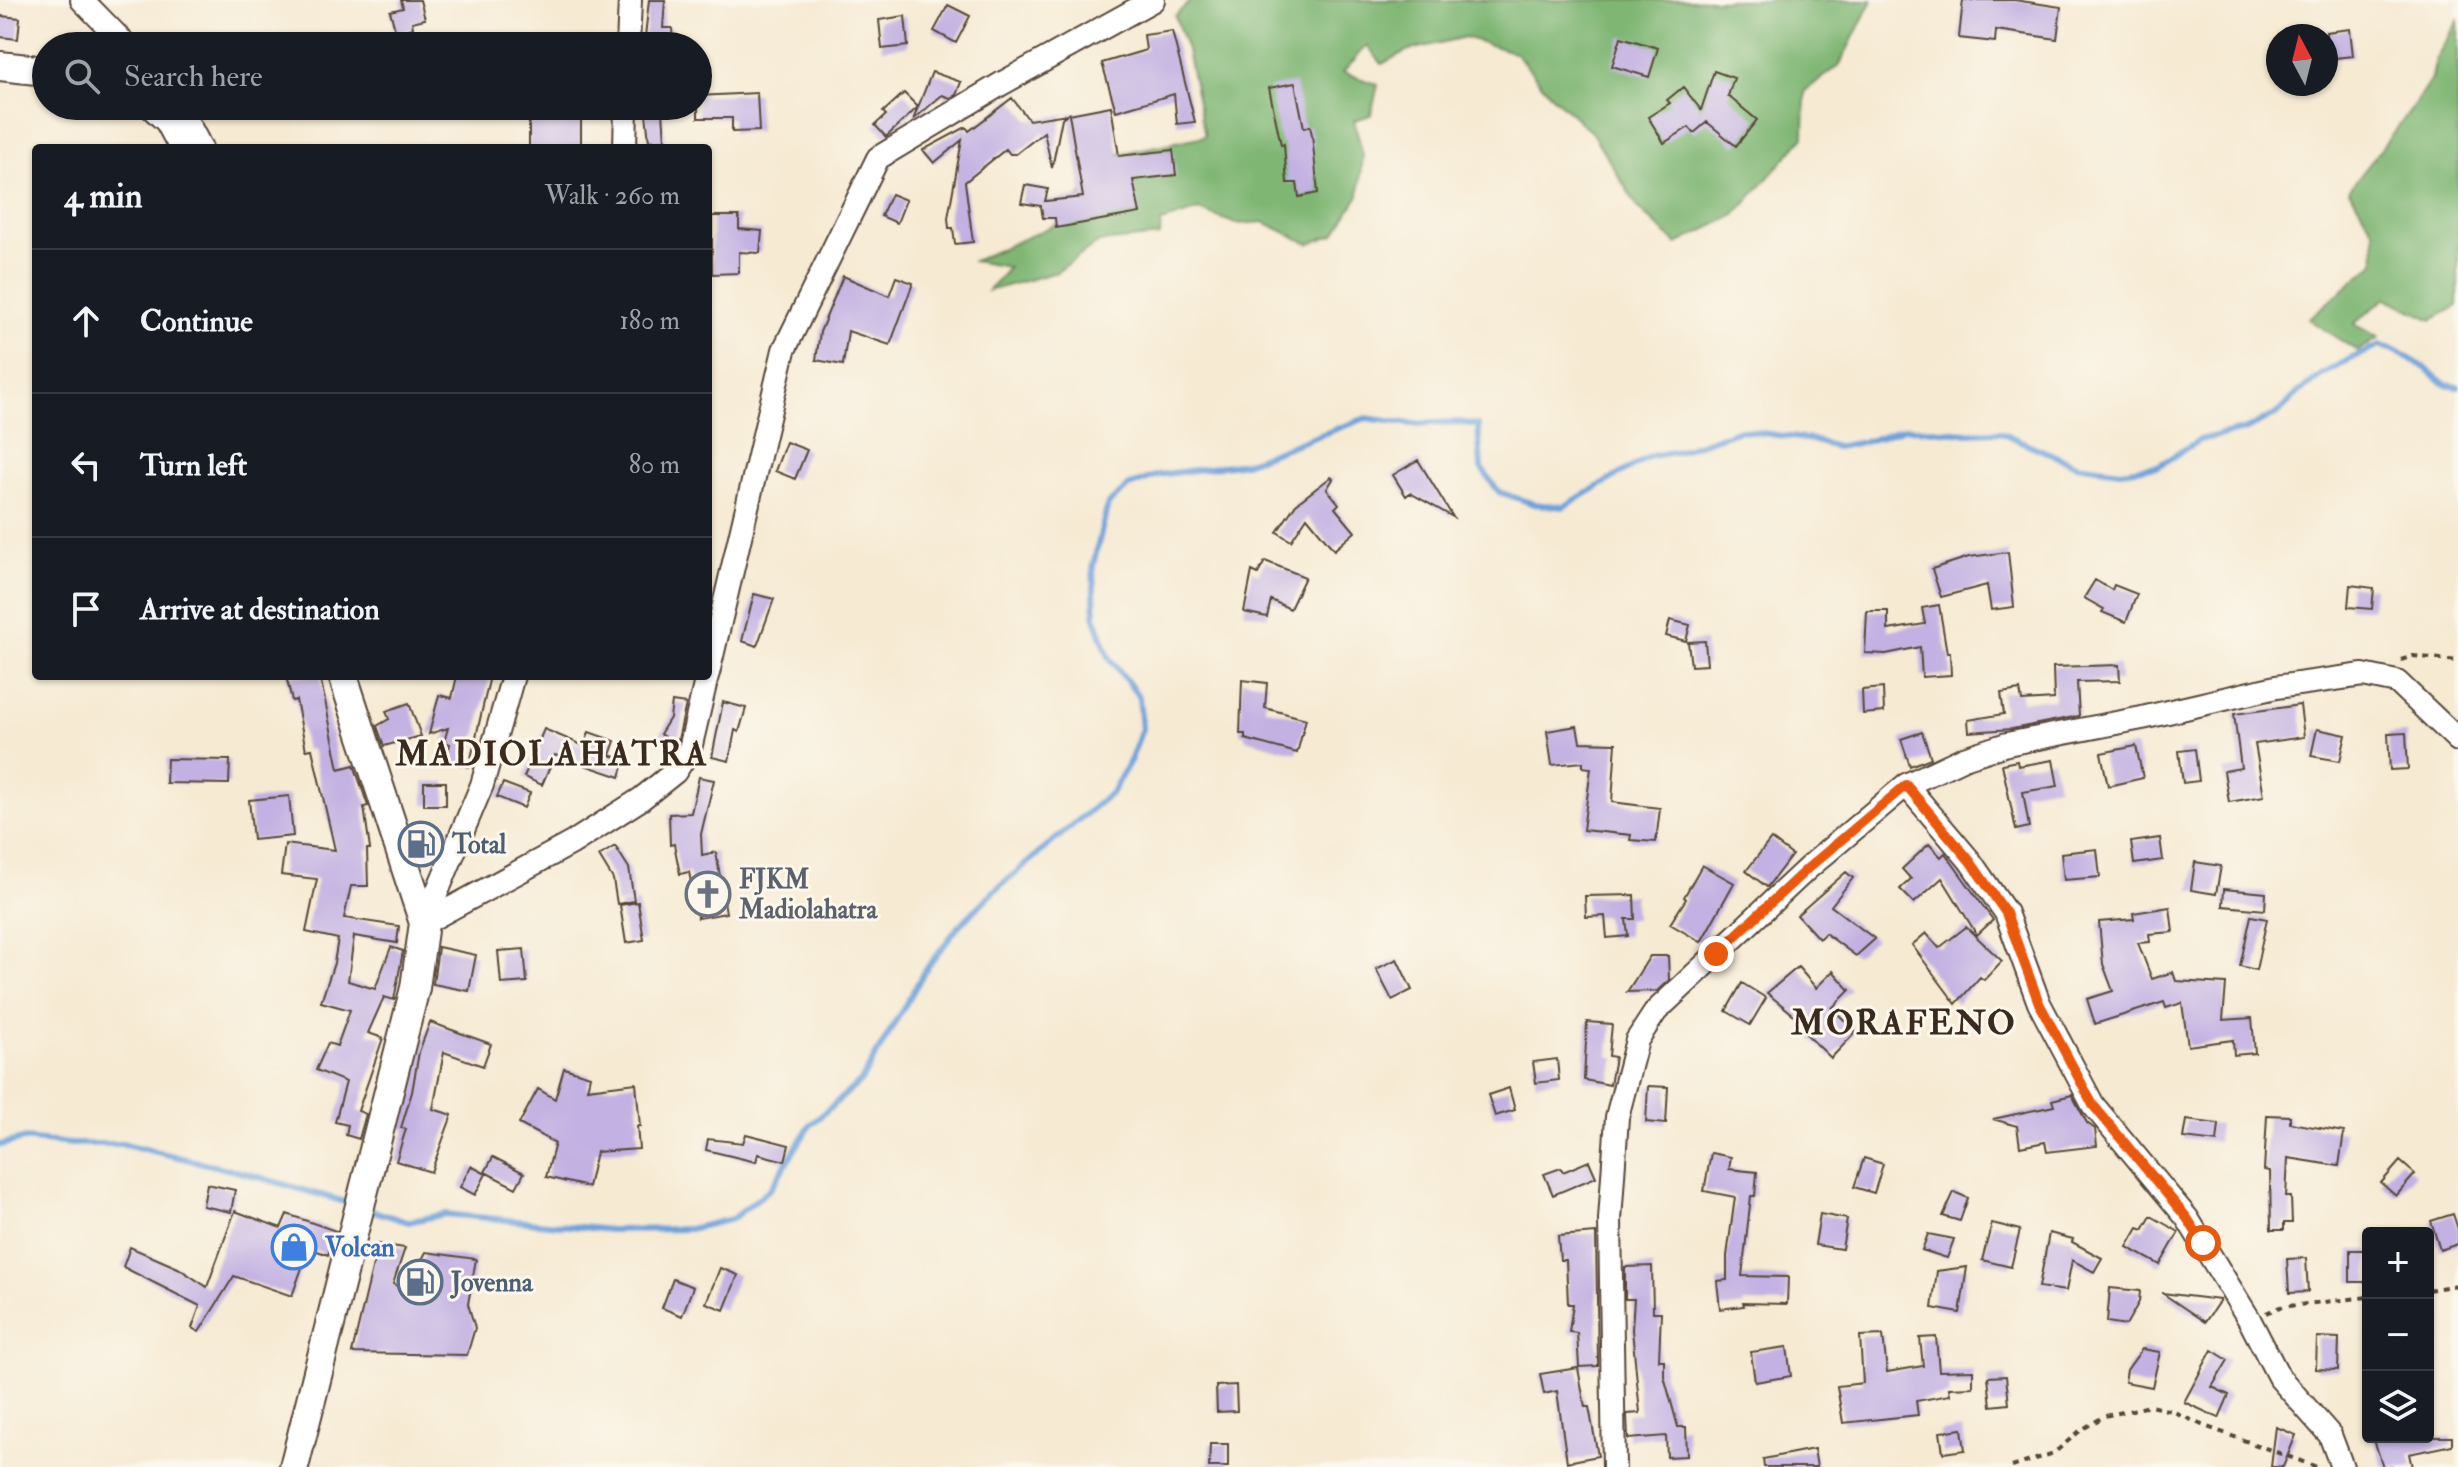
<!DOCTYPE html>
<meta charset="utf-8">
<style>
:root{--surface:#171b24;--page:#242831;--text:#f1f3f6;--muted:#9ea1a6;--line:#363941}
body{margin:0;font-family:"IM FELL Double Pica",serif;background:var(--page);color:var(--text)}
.controls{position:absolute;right:24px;bottom:24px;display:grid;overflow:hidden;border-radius:8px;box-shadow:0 2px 6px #0004}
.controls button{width:72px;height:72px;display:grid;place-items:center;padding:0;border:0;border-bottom:2px solid var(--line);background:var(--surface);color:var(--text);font:40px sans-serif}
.compass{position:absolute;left:2266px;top:24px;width:72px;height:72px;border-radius:50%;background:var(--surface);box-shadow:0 2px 6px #0004;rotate:353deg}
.stop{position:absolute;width:24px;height:24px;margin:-18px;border:6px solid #ea580c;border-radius:50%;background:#fff}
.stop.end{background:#ea580c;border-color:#fff;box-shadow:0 2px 8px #0008}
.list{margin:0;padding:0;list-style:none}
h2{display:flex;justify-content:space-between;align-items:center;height:104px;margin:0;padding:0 32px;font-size:34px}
h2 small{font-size:26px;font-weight:400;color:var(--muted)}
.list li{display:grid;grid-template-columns:52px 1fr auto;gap:24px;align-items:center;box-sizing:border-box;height:144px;padding:0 32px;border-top:2px solid var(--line)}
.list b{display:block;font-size:30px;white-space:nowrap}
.list em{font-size:26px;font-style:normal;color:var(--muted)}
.icon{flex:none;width:44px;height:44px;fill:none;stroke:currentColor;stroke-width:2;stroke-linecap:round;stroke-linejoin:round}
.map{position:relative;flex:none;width:2458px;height:1467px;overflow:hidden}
.search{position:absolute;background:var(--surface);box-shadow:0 2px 6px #0004;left:32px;top:32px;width:680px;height:88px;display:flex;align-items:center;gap:20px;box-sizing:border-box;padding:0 28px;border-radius:44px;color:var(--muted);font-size:30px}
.panel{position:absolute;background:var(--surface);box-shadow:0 2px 6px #0004;left:32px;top:144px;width:680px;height:536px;border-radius:8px}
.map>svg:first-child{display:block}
.forest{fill:#7fb673;stroke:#5d7048;stroke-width:2}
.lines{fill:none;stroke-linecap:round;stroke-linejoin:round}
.stream{stroke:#70a2db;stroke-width:6}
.building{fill:#c2b1e2}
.minor-casing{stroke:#574739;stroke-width:26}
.major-casing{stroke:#574739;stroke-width:32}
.path{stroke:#574739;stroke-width:4;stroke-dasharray:6 6;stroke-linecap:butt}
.minor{stroke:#fff;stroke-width:22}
.major{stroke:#fff;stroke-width:28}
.route{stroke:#ea580c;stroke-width:10}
.labels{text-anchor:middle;stroke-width:6;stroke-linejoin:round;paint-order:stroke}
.service-label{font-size:26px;font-weight:bold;fill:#4e5e75;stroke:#fbf7ec;text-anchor:start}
.worship-label{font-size:26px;font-weight:bold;fill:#5b616d;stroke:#fbf7ec;text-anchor:start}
.shop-label{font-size:26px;font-weight:bold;fill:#366cbe;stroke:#fbf7ec;text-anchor:start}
.district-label{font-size:34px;font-weight:bold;letter-spacing:2px;fill:#3b2a1e;stroke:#fbf7ec}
</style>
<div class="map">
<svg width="2458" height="1467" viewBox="0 0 2458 1467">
<rect width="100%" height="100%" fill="#fbf7ec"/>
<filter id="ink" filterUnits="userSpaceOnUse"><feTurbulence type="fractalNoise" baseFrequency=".0125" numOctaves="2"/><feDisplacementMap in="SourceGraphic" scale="16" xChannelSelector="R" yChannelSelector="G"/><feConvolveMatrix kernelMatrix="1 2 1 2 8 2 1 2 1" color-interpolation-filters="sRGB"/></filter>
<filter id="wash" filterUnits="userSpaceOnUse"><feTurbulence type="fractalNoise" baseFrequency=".006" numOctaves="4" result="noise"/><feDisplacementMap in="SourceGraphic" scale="32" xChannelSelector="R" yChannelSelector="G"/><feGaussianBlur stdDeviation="1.8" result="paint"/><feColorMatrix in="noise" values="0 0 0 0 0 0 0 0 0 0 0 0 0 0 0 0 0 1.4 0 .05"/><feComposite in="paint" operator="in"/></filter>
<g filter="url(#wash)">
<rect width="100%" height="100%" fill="#f6ead3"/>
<!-- forest -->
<path class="forest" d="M 1191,0 L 1872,0 L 1840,64 L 1805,91 L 1804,137 L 1735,215 L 1677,244 L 1639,209 L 1592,133 L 1550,94 L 1516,53 L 1465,37 L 1406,51 L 1382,64 L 1367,45 L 1343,72 L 1378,85 L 1371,115 L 1354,120 L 1363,155 L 1359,195 L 1335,234 L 1309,244 L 1264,222 L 1236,224 L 1199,210 L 1161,222 L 1160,236 L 1099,242 L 1057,272 L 988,291 L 1009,267 L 973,261 L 1055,225 L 1118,154 L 1205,136 L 1187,50 L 1175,16 Z
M 2458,21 L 2458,306 L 2432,320 L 2386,298 L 2354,324 L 2379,338 L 2357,351 L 2308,319 L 2375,263 L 2374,231 L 2349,190 L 2411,110 L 2432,78 L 2436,58 Z"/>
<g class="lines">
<!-- stream -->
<path class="stream" d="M 0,1145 L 23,1139 L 72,1144 L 124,1144 L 248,1174 L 352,1204
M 367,1209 L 408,1222 L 445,1214 L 611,1230 L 689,1229 L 732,1219 L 771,1188 L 810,1125 L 861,1081 L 926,969 L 958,927 L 994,891 L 1112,792 L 1131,759 L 1142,729 L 1139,697 L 1109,657 L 1095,618 L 1093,565 L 1108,504 L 1129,486 L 1158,475 L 1245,463 L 1366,418 L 1412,424 L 1457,422 L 1478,425 L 1481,468 L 1499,492 L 1534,504 L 1563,507 L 1651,456 L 1679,451 L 1740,430 L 1812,440 L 1836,447 L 1868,441 L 1905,428 L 1967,433 L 2000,432 L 2076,465 L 2120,471 L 2158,466 L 2199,440 L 2244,430 L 2277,414 L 2298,393 L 2323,374 L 2356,356 L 2380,346 L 2395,350 L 2424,367 L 2446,385 L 2458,387"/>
</g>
<g id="blocks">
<!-- building -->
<path class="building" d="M 401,0 L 420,0 L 425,19 L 412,22 L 413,28 L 396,33 L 390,11 L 403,8 Z
M 649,0 L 665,0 L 663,28 L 672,28 L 673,46 L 644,46 Z
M 1963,0 L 2014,0 L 2061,7 L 2057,39 L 1996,30 L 1995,42 L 1959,38 Z
M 948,5 L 970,16 L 956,43 L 934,31 Z
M 0,16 L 20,18 L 18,39 L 0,37 Z
M 905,16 L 908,46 L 882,49 L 879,20 Z
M 2350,29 L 2353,56 L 2326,59 L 2326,32 Z
M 1172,31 L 1195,122 L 1177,124 L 1174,94 L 1116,111 L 1102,63 L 1146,50 L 1144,35 Z
M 1621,37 L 1658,48 L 1649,77 L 1612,66 Z
M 1714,71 L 1734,78 L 1728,96 L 1757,120 L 1736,146 L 1707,122 L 1694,133 L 1689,127 L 1664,143 L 1648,117 L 1670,103 L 1667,100 L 1683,87 L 1701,110 Z
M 932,72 L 961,82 L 956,95 L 950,98 L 942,95 L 913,120 Z
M 1295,83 L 1304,128 L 1310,126 L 1312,135 L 1318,193 L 1299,197 L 1297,183 L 1287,183 L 1284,144 L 1281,145 L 1269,88 Z
M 757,93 L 759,131 L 732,132 L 732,118 L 698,118 L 698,96 Z
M 904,93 L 918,107 L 886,137 L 875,125 L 886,115 L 883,112 Z
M 1012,98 L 1029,120 L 1067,114 L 1062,118 L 1052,168 L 1044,132 L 1016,154 L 1010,154 L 1006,149 L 965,182 L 973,242 L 955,244 L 953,228 L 949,228 L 948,218 L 962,140 L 934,163 L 923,150 L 966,127 L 969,131 Z
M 1111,106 L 1119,156 L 1173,150 L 1176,175 L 1133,180 L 1140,213 L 1056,228 L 1055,218 L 1043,218 L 1041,206 L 1021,203 L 1025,185 L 1048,189 L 1045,201 L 1083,197 L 1069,114 Z
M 529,108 L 581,108 L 581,148 L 529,148 Z
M 663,112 L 665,140 L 649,141 L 646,114 Z
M 891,194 L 906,200 L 897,223 L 881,216 Z
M 712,216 L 739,216 L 739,229 L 762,231 L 760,253 L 739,252 L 739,273 L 712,274 Z
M 843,276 L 889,296 L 896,277 L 913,283 L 890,345 L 848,331 L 843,365 L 816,360 L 820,332 Z
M 786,442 L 807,450 L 795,479 L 775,471 Z
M 1418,460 L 1453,517 L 1410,493 L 1406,496 L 1393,475 Z
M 1331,477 L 1333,479 L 1327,489 L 1339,504 L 1335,508 L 1355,532 L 1334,550 L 1307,517 L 1291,541 L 1277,532 L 1296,504 Z
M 2008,552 L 2014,607 L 1991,610 L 1987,585 L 1941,597 L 1932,569 L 1969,557 Z
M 1265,561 L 1305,577 L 1290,609 L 1271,600 L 1267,617 L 1244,612 L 1252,571 L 1258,574 Z
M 2095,580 L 2112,590 L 2114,585 L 2137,594 L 2126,622 L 2102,612 L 2104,609 L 2084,598 Z
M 2350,585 L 2374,588 L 2372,609 L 2348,607 Z
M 754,594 L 774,599 L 757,646 L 742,641 Z
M 1939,605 L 1947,653 L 1950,653 L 1951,675 L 1922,677 L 1920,647 L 1886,654 L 1865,653 L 1867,611 L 1888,611 L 1888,630 L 1925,624 L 1922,608 Z
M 1670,620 L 1690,625 L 1686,641 L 1666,636 Z
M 1705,641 L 1707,665 L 1691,666 L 1688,642 Z
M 2119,665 L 2120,681 L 2077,682 L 2079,716 L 2012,729 L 1969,732 L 1968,720 L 2004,714 L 2001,693 L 2020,690 L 2022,701 L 2054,699 L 2053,667 Z
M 286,676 L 320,676 L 339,769 L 354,765 L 368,806 L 364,807 L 370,849 L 367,849 L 368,886 L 351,886 L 344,918 L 399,926 L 397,943 L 354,936 L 348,981 L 375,989 L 391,947 L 403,951 L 394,1000 L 384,997 L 368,1033 L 383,1038 L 358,1111 L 366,1114 L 359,1139 L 346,1135 L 348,1125 L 335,1122 L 346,1082 L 316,1070 L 328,1043 L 337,1046 L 350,1010 L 321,1002 L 334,963 L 338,939 L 306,932 L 317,879 L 281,875 L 285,844 L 335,850 L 312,749 L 306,750 L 296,700 L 292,701 Z
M 457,676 L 490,676 L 469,767 L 446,761 L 450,744 L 444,742 L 448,728 L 429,734 L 439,695 L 452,698 Z
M 1242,680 L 1267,683 L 1265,708 L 1306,719 L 1297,753 L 1245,739 L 1245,734 L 1240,734 Z
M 1883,688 L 1884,712 L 1863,714 L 1862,690 Z
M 672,702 L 686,704 L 677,744 L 660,734 L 670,718 Z
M 723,702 L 746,708 L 739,732 L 735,730 L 729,761 L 712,757 Z
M 409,703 L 421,736 L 384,746 L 377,726 L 389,719 L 386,711 Z
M 2300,705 L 2304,737 L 2255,744 L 2264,796 L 2229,802 L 2224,771 L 2241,768 L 2234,714 Z
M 1577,726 L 1580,742 L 1616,743 L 1612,802 L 1660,808 L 1656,842 L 1630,840 L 1631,835 L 1583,830 L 1591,768 L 1583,767 L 1583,762 L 1552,765 L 1547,731 Z
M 544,729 L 584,746 L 589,732 L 615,741 L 610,755 L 625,760 L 620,777 L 555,755 L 542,785 L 524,777 Z
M 2317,729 L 2346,735 L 2340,761 L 2311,756 Z
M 1922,732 L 1931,758 L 1910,766 L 1901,739 Z
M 2406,733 L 2408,769 L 2390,770 L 2388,734 Z
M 2136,746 L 2143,778 L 2108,786 L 2101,753 Z
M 2195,749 L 2199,781 L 2183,783 L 2179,751 Z
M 167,759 L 230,760 L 229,784 L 166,783 Z
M 2053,760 L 2058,786 L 2023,792 L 2029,827 L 2016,830 L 2002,764 L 2017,761 L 2018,766 Z
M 699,777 L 714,780 L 701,834 L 702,855 L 716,852 L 726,913 L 698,918 L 689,872 L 680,874 L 674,844 L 670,845 L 669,814 L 691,813 Z
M 424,782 L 446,782 L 446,805 L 424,805 Z
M 503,783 L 530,793 L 524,808 L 497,797 Z
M 289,796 L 293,836 L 253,840 L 249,800 Z
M 2160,838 L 2163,860 L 2134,864 L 2131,842 Z
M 1771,839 L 1792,855 L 1767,887 L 1746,871 Z
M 1929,844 L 1941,857 L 1945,853 L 1993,920 L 1977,935 L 1942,878 L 1914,903 L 1900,889 L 1911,879 L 1902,869 Z
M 615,846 L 629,868 L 634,901 L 617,904 L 613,879 L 599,856 Z
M 2097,849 L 2100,877 L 2064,880 L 2061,853 Z
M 2195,862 L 2221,866 L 2216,894 L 2191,890 Z
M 1702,865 L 1734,883 L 1701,942 L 1670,924 L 1686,899 L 1684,897 Z
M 1846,872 L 1853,878 L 1831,906 L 1875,939 L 1856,956 L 1825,933 L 1819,939 L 1797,915 Z
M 2224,889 L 2266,893 L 2265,910 L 2223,906 Z
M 1634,895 L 1635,919 L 1626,919 L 1628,936 L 1607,938 L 1605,916 L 1586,917 L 1585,896 Z
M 638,902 L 644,940 L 626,943 L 620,905 Z
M 2170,907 L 2173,932 L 2149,934 L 2150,942 L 2138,943 L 2152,979 L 2173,972 L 2176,981 L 2226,984 L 2223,1020 L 2252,1018 L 2255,1053 L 2234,1055 L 2233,1040 L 2188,1046 L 2182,1003 L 2166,1008 L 2164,1002 L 2095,1024 L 2087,999 L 2113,991 L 2103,964 L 2099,922 L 2134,919 L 2133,913 Z
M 2251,916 L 2267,919 L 2256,970 L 2240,966 Z
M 1966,927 L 2002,961 L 1984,980 L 1980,977 L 1956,1004 L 1912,945 L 1926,933 L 1939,948 Z
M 438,947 L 476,955 L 469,991 L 433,984 Z
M 524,949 L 527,982 L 501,984 L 498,951 Z
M 1650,956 L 1668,956 L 1669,980 L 1657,991 L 1627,992 Z
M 1397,959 L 1412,990 L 1392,1000 L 1376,969 Z
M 1798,967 L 1816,988 L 1833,971 L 1850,990 L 1832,1008 L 1856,1032 L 1831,1058 L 1801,1029 L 1805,1024 L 1767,993 Z
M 1742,983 L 1766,998 L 1750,1025 L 1726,1011 Z
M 430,1022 L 491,1044 L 483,1066 L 444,1052 L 433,1109 L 452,1115 L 431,1172 L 396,1161 L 406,1129 L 401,1128 L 412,1092 L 419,1052 Z
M 1587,1022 L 1612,1024 L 1609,1056 L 1615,1057 L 1610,1085 L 1584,1080 Z
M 1557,1059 L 1559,1080 L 1536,1083 L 1533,1062 Z
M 564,1068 L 590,1076 L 587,1089 L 636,1083 L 640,1126 L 637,1126 L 639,1149 L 596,1152 L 588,1187 L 546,1177 L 555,1143 L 519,1124 L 538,1089 L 555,1099 Z
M 1648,1086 L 1668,1087 L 1666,1124 L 1646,1122 Z
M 1509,1088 L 1515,1110 L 1495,1116 L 1488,1095 Z
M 2072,1095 L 2087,1123 L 2095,1129 L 2097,1146 L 2047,1152 L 2045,1142 L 2020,1147 L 2017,1126 L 1993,1119 L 2054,1106 L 2052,1100 Z
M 2267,1115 L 2290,1116 L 2290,1123 L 2344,1132 L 2339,1166 L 2288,1158 L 2286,1197 L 2291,1197 L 2292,1223 L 2284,1223 L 2284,1230 L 2271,1230 L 2270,1171 L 2264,1170 Z
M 2186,1120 L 2219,1124 L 2217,1142 L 2183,1138 Z
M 746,1134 L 789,1145 L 785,1161 L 758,1154 L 756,1162 L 706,1150 L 708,1139 L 743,1143 Z
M 1711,1153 L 1731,1157 L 1729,1169 L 1757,1172 L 1755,1196 L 1751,1196 L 1742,1276 L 1788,1277 L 1787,1304 L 1743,1303 L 1744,1306 L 1720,1309 L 1717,1281 L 1727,1280 L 1727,1256 L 1735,1197 L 1704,1191 Z
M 493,1157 L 524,1173 L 516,1188 L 485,1172 Z
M 1864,1158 L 1883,1164 L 1874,1193 L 1854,1187 Z
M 1589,1161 L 1596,1177 L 1553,1195 L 1544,1174 L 1561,1168 L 1563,1172 Z
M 2400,1161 L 2415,1174 L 2396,1196 L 2381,1183 Z
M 471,1166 L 486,1174 L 475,1195 L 460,1187 Z
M 207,1184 L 235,1190 L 231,1212 L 203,1206 Z
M 1954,1192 L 1968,1198 L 1960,1221 L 1943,1216 Z
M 235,1211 L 281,1228 L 287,1214 L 336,1231 L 328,1255 L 309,1248 L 292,1296 L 234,1276 L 199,1332 L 192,1328 L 200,1306 L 123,1267 L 130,1247 L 178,1268 L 207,1287 Z
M 1820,1214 L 1847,1219 L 1842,1249 L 1815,1245 Z
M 2453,1214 L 2458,1229 L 2458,1244 L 2440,1250 L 2431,1221 Z
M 2151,1216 L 2179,1232 L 2160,1265 L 2127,1247 L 2138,1228 L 2143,1230 Z
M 1992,1223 L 2020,1230 L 2011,1267 L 1982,1260 Z
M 1596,1233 L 1598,1366 L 1579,1367 L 1577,1333 L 1569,1332 L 1573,1304 L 1568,1304 L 1566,1260 L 1560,1260 L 1558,1236 Z
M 2049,1233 L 2073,1239 L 2072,1242 L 2102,1258 L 2094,1272 L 2072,1260 L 2066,1291 L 2039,1287 Z
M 1928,1234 L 1954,1239 L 1947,1258 L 1922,1250 Z
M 378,1244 L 405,1248 L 393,1284 L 406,1290 L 426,1252 L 476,1259 L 468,1304 L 475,1328 L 467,1355 L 352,1353 Z
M 2350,1250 L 2368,1250 L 2368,1282 L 2350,1282 Z
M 2306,1258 L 2308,1292 L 2289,1293 L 2287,1259 Z
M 1652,1266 L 1653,1312 L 1661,1312 L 1659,1360 L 1664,1360 L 1664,1376 L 1678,1427 L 1686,1427 L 1687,1456 L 1667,1457 L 1666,1436 L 1628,1439 L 1627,1414 L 1640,1413 L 1632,1329 L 1634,1299 L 1625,1299 L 1625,1267 Z
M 1967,1267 L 1960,1313 L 1932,1308 L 1937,1271 Z
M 720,1268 L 738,1275 L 724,1310 L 706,1303 Z
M 673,1279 L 693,1287 L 682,1316 L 662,1308 Z
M 2110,1288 L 2140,1291 L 2139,1302 L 2126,1325 L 2107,1322 Z
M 2162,1293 L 2220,1300 L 2205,1322 Z
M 1883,1335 L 1887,1372 L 1923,1366 L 1920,1338 L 1936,1337 L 1939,1371 L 1973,1370 L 1973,1387 L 1949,1388 L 1950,1395 L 1916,1401 L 1918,1415 L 1843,1423 L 1837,1386 L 1863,1383 L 1860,1336 Z
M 2317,1337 L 2339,1338 L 2338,1370 L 2316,1369 Z
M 1787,1347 L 1791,1376 L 1755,1382 L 1751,1352 Z
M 2142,1349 L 2160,1352 L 2152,1387 L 2125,1382 L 2127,1370 Z
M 2212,1350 L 2228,1360 L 2212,1387 L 2229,1395 L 2219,1418 L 2184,1402 Z
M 1578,1368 L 1585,1407 L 1589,1407 L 1598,1456 L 1567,1462 L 1557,1391 L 1544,1394 L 1540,1374 Z
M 2006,1376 L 2009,1404 L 1991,1406 L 1988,1377 Z
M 1236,1385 L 1237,1411 L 1217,1412 L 1216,1386 Z
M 2276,1427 L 2296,1435 L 2283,1467 L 2271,1467 Z
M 1962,1429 L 1965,1450 L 1943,1453 L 1940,1432 Z
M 2373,1437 L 2452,1437 L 2452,1445 L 2409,1454 L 2412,1467 L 2383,1467 Z
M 1210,1444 L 1228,1444 L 1228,1467 L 1209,1467 Z
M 1814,1449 L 1817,1467 L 1764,1467 L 1763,1459 Z"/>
</g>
</g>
<g filter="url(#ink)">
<use href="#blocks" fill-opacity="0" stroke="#574739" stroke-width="2"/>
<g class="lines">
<!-- minor casing -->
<g class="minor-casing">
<path id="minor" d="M 82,0 L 127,46
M 628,46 L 630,0
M 179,106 L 201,148
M 625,148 L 626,106
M 708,673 L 784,350 L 878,158 L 1001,84 L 1153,0
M 1906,785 L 1970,861 L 2006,913 L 2039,1003 L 2093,1105 L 2187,1218 L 2249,1319 L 2279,1377 L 2330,1435 L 2342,1467
M 424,923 L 572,843 L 641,799 L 675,772 L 690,749 L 707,676
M 424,923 L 482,785 L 513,676
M 1614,1467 L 1610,1220 L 1617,1117 L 1637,1040 L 1656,1011 L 1808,868 L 1906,785 L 1964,758 L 2007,744 L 2142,718 L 2276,687 L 2363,675 L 2397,682 L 2458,740"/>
</g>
<!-- major casing -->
<g class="major-casing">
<path id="major" d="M 0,66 L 46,71
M 154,106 L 169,120 L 184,148
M 294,1467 L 415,988 L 424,923 L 343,676"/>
</g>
<!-- path -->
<path class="path" d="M 2401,660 L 2413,656 L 2458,661
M 2428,1290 L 2458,1285
M 2266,1313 L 2280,1307 L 2368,1297
M 2012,1467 L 2054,1453 L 2081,1430 L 2105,1416 L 2150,1406 L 2172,1411 L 2202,1425 L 2317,1467"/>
<!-- minor -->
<use href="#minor" class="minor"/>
<!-- major -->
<use href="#major" class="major"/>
</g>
</g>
<g class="lines" filter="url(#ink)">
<!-- route -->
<path class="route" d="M 1716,954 L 1808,868 L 1906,785 L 1970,861 L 2006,913 L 2039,1003 L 2093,1105 L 2187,1218 L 2203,1243"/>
</g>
<!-- icons -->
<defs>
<g id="fuel-ring" transform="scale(2.3)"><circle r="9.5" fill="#fbf7ec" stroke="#5c6f8a" stroke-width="1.5"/><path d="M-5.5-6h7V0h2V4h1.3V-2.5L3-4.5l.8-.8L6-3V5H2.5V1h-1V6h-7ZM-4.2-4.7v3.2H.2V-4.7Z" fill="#5c6f8a"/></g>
<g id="church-ring" transform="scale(2.3)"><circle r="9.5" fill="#fbf7ec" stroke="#6b7280" stroke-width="1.5"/><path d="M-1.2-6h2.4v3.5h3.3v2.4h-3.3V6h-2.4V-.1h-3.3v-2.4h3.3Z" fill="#6b7280"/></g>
<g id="shop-ring" transform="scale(2.3)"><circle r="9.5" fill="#fbf7ec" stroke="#3f7fe0" stroke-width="1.5"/><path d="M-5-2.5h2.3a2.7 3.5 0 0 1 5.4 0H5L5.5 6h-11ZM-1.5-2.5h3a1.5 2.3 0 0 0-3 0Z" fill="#3f7fe0"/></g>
</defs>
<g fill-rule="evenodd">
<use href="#fuel-ring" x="421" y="844"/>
<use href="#church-ring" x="708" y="894"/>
<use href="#shop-ring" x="294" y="1247"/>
<use href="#fuel-ring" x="420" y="1282"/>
</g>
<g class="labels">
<!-- service labels -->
<g class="service-label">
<text x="452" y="853">Total</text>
<text x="451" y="1291">Jovenna</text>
</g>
<!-- worship labels -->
<g class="worship-label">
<text x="739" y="888">FJKM<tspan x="739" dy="30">Madiolahatra</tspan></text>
</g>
<!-- shop labels -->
<g class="shop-label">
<text x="325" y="1256">Volcan</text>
</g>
<!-- district labels -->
<g class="district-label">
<text x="552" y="765">MADIOLAHATRA</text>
<text x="1904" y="1034">MORAFENO</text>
</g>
</g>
</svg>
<div class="controls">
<button>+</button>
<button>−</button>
<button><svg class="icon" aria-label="layers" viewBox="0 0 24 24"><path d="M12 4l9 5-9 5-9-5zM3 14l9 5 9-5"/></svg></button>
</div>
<svg class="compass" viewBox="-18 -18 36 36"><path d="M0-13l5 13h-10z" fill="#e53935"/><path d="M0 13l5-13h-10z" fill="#9ea1a6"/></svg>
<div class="stop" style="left:2203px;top:1243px"></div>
<div class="stop end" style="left:1716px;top:954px"></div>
<div class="search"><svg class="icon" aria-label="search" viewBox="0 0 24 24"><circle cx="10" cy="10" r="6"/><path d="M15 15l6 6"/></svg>Search here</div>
<section class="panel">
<h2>4 min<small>Walk · 260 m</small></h2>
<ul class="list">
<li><svg class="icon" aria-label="ahead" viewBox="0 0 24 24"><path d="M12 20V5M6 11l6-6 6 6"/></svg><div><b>Continue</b></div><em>180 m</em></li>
<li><svg class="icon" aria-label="left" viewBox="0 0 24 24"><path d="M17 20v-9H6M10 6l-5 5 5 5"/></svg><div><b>Turn left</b></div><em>80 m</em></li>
<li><svg class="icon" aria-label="arrive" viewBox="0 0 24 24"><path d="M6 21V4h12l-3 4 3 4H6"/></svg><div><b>Arrive at destination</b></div></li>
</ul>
</section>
</div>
